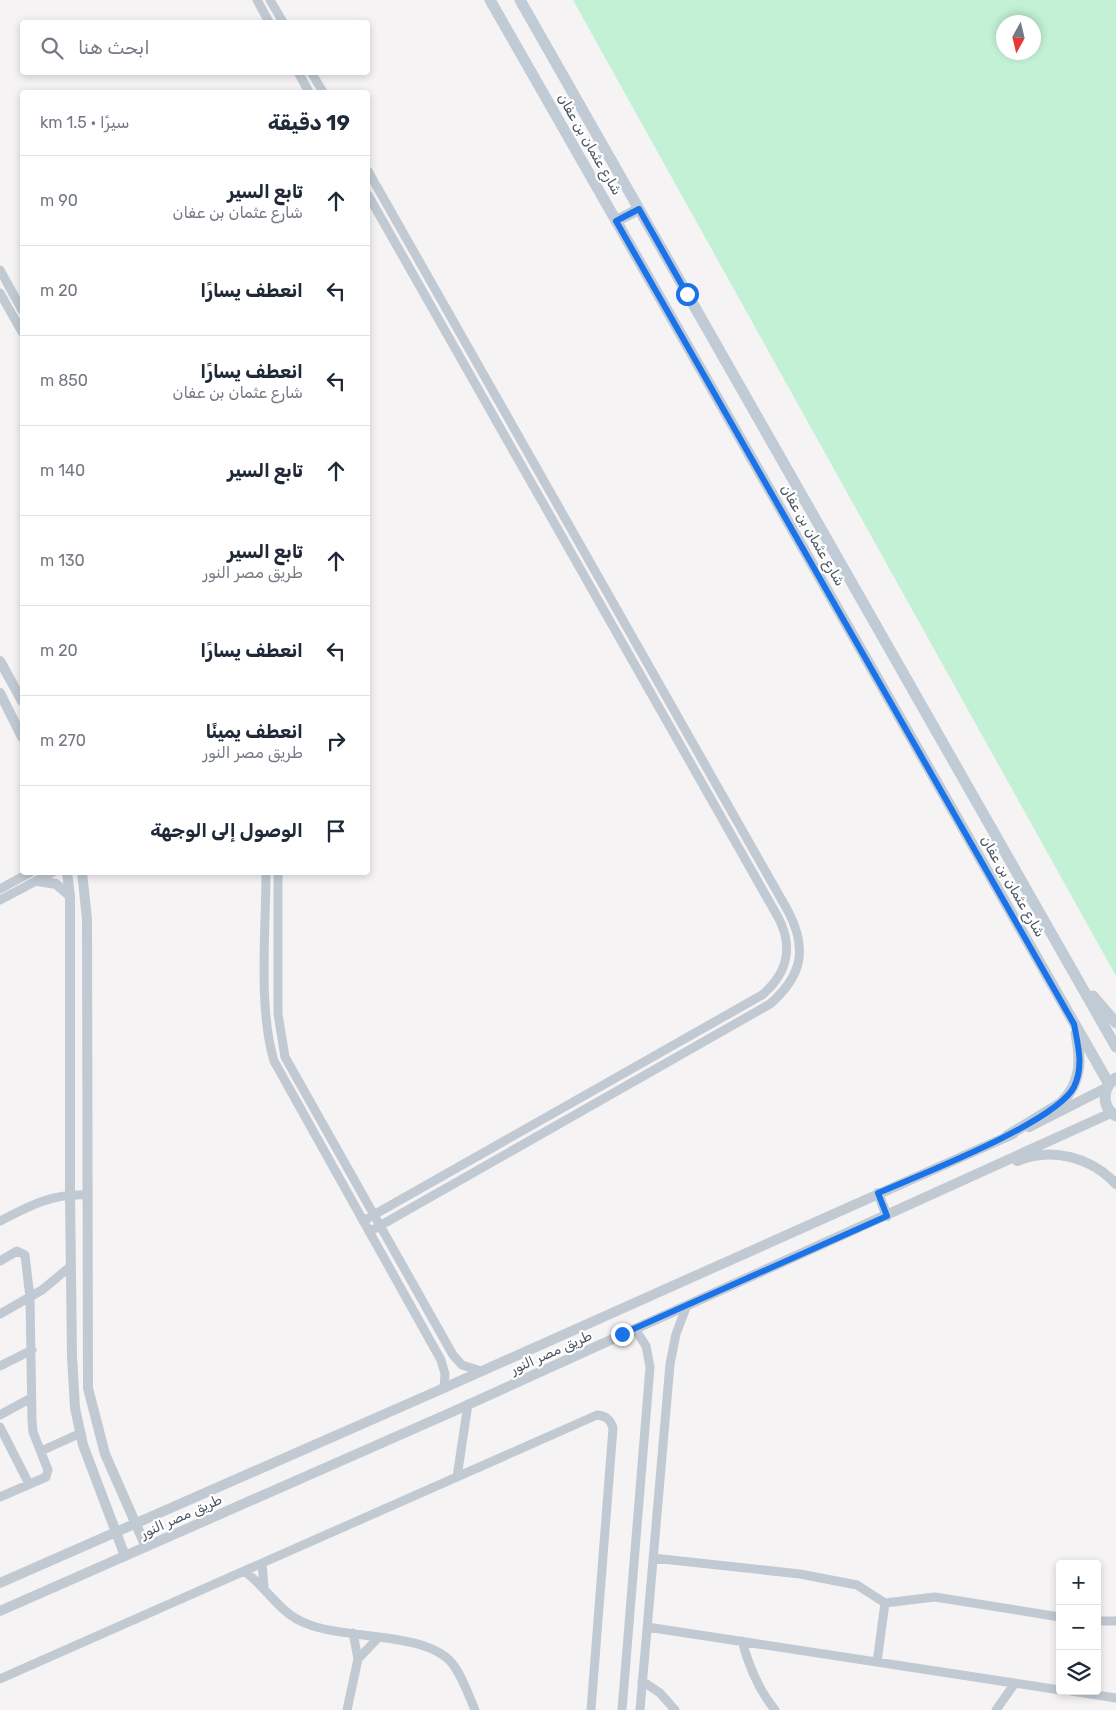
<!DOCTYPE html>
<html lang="ar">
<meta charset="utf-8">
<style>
:root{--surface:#fff;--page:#f6f6f7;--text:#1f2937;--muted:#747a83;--line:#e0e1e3}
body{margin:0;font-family:Rubik,Cairo,sans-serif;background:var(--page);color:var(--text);direction:rtl}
.controls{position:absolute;right:15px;bottom:15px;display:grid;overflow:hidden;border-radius:5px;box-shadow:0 2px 8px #0003}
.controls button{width:45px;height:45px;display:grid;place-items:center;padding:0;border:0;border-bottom:1px solid var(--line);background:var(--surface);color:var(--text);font:25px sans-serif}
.compass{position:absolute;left:996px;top:15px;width:45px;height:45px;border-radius:50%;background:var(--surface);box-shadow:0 2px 8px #0003;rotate:188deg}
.stop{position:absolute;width:15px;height:15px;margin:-11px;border:4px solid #1a73e8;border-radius:50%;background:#fff}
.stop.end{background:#1a73e8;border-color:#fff;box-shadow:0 1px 5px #0008}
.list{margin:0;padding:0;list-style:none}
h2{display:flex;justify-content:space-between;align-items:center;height:65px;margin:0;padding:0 20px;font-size:21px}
h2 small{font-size:16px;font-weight:400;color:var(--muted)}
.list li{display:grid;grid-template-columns:32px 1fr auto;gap:15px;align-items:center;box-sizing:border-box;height:90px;padding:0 20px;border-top:1px solid var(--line)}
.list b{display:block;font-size:19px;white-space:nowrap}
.list p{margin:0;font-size:16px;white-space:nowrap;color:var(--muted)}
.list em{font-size:16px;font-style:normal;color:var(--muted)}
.icon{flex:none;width:28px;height:28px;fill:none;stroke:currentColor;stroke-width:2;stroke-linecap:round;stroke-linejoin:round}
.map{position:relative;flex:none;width:1116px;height:1710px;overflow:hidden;direction:ltr}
.search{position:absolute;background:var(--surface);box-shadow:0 2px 8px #0003;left:20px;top:20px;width:350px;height:55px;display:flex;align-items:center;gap:12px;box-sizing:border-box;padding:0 18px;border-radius:5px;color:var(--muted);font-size:19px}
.panel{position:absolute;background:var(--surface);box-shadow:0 2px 8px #0003;left:20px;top:90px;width:350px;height:785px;border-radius:5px;direction:rtl}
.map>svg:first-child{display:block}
.green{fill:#c3f1d5;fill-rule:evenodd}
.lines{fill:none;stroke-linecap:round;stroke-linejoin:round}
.minor{stroke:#c1cad2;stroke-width:9}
.tertiary{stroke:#c1cad2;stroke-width:10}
.secondary{stroke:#c1cbd6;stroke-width:11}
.route{stroke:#1a73e8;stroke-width:6}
.labels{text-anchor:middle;stroke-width:4.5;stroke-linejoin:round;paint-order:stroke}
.street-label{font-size:14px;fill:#4a5661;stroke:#fff}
</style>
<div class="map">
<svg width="1116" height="1710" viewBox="0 0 1116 1710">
<rect width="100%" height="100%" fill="#f5f3f3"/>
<!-- green -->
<path class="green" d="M 573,0 L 1116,0 L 1116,976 ZM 1004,22 L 1034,22 L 1034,52 L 1004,52 Z"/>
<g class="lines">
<!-- minor -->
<path class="minor" d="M 257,0 L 269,22
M 270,0 L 283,22
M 298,72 L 309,92
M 311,72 L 323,92
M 368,171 L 788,911 C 808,949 802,976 770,1004 L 369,1232
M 0,270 L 22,310
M 0,293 L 22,332
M 266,872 C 266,930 258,1008 274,1061 L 441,1360 L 445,1374 L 444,1388
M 278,872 L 278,1014 L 285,1057 L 453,1355 L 462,1365 L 481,1371
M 0,889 L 31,872
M 0,900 L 53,872
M 0,1221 C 29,1206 53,1193 87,1195
M 363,1221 L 762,995 C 787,974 794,947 778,917 L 368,195
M 0,1261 L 17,1251 L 25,1255 L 30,1298 L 32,1420 L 33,1432 L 48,1470 L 46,1477 L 0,1497
M 0,1314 L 42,1290 L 71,1266
M 0,1366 L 32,1350
M 0,1415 L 31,1398
M 0,1427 L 29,1484
M 41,1451 L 81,1433
M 457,1477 L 468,1404
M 653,1558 L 800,1574 L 857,1585 L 885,1603 L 935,1597 L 1060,1617
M 262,1563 L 264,1587
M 244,1571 C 266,1586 279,1613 305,1623 C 343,1640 423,1631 451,1662 C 462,1675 468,1694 475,1710
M 1097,1621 L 1116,1621
M 647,1627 L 1060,1690
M 742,1641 C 749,1667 758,1689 775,1710
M 358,1659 L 378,1638
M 877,1662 L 885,1603
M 0,1679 L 597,1415 C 606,1416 610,1419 613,1428 L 591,1710
M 642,1681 L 660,1693 L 675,1710
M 1071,1691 L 1116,1698
M 347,1710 L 358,1659 L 353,1633
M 622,1710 L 650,1367 L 646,1346 L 635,1329
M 640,1710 L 670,1364 L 676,1334 L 687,1305
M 996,1710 L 1015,1683"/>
<!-- tertiary -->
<path class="tertiary" d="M 0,661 L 22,701
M 0,693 L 22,737
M 67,872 L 70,896 L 70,1194 L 72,1356 L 75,1408 L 83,1445 L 125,1556
M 82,872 L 87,919 L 88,1388 L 105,1454 L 146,1547
M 37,881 L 56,884 L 70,896
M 1029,1127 L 1106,1088
M 1017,1161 C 1052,1147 1091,1157 1116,1184
M 878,1193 L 887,1216
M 0,1583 L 444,1388 L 1013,1134
M 0,1611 L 452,1412 L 1111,1113"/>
<!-- secondary -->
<path class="secondary" d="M 490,0 L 1109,1084
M 520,0 L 1116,1047
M 616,221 L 639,209
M 1093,996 L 1116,1023
M 1116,1078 C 1102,1087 1101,1107 1116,1116
M 1007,1136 L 1061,1103 C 1082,1082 1081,1060 1076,1033"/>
</g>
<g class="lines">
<!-- route -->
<path class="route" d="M 622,1334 L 887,1216 L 878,1193 C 919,1175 1055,1123 1074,1087 C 1084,1066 1078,1045 1074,1024 L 616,221 L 639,209 L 687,294"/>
</g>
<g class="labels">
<!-- street labels -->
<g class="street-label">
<text transform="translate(590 144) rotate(60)" y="5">شارع عثمان بن عفان</text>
<text transform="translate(813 535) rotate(60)" y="5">شارع عثمان بن عفان</text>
<text transform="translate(1013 886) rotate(60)" y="5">شارع عثمان بن عفان</text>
<text transform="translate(551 1352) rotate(-24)" y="5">طريق مصر النور</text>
<text transform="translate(181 1516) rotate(-24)" y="5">طريق مصر النور</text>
</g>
</g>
</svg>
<div class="controls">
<button>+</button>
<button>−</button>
<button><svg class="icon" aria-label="layers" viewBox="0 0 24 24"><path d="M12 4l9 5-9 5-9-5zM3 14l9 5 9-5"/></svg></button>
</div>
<svg class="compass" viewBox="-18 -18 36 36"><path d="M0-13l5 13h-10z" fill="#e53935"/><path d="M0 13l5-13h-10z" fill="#747a83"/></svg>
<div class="stop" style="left:687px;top:294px"></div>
<div class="stop end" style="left:622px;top:1334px"></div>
<div class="search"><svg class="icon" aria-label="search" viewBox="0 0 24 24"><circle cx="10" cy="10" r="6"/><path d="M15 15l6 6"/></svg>ابحث هنا</div>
<section class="panel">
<h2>19 دقيقة<small>سيرًا · 1.5 km</small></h2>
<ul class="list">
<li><svg class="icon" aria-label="ahead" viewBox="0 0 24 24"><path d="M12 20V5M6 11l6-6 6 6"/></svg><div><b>تابع السير</b><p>شارع عثمان بن عفان</p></div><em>90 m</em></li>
<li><svg class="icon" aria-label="left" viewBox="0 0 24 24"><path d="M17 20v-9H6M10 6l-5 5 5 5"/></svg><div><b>انعطف يسارًا</b></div><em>20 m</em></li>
<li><svg class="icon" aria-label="left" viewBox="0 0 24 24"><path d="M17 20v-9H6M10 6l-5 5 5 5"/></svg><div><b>انعطف يسارًا</b><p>شارع عثمان بن عفان</p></div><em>850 m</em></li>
<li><svg class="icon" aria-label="ahead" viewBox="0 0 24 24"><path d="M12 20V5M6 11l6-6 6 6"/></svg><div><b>تابع السير</b></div><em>140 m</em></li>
<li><svg class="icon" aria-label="ahead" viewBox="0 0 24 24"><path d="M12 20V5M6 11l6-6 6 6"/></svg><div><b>تابع السير</b><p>طريق مصر النور</p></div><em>130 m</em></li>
<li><svg class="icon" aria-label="left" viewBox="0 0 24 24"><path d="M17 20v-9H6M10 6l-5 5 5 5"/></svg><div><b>انعطف يسارًا</b></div><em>20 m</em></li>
<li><svg class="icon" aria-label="right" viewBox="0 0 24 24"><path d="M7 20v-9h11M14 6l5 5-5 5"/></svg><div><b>انعطف يمينًا</b><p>طريق مصر النور</p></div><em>270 m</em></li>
<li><svg class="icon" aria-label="arrive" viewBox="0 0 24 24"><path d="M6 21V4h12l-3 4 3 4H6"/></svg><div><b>الوصول إلى الوجهة</b></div></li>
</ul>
</section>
</div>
